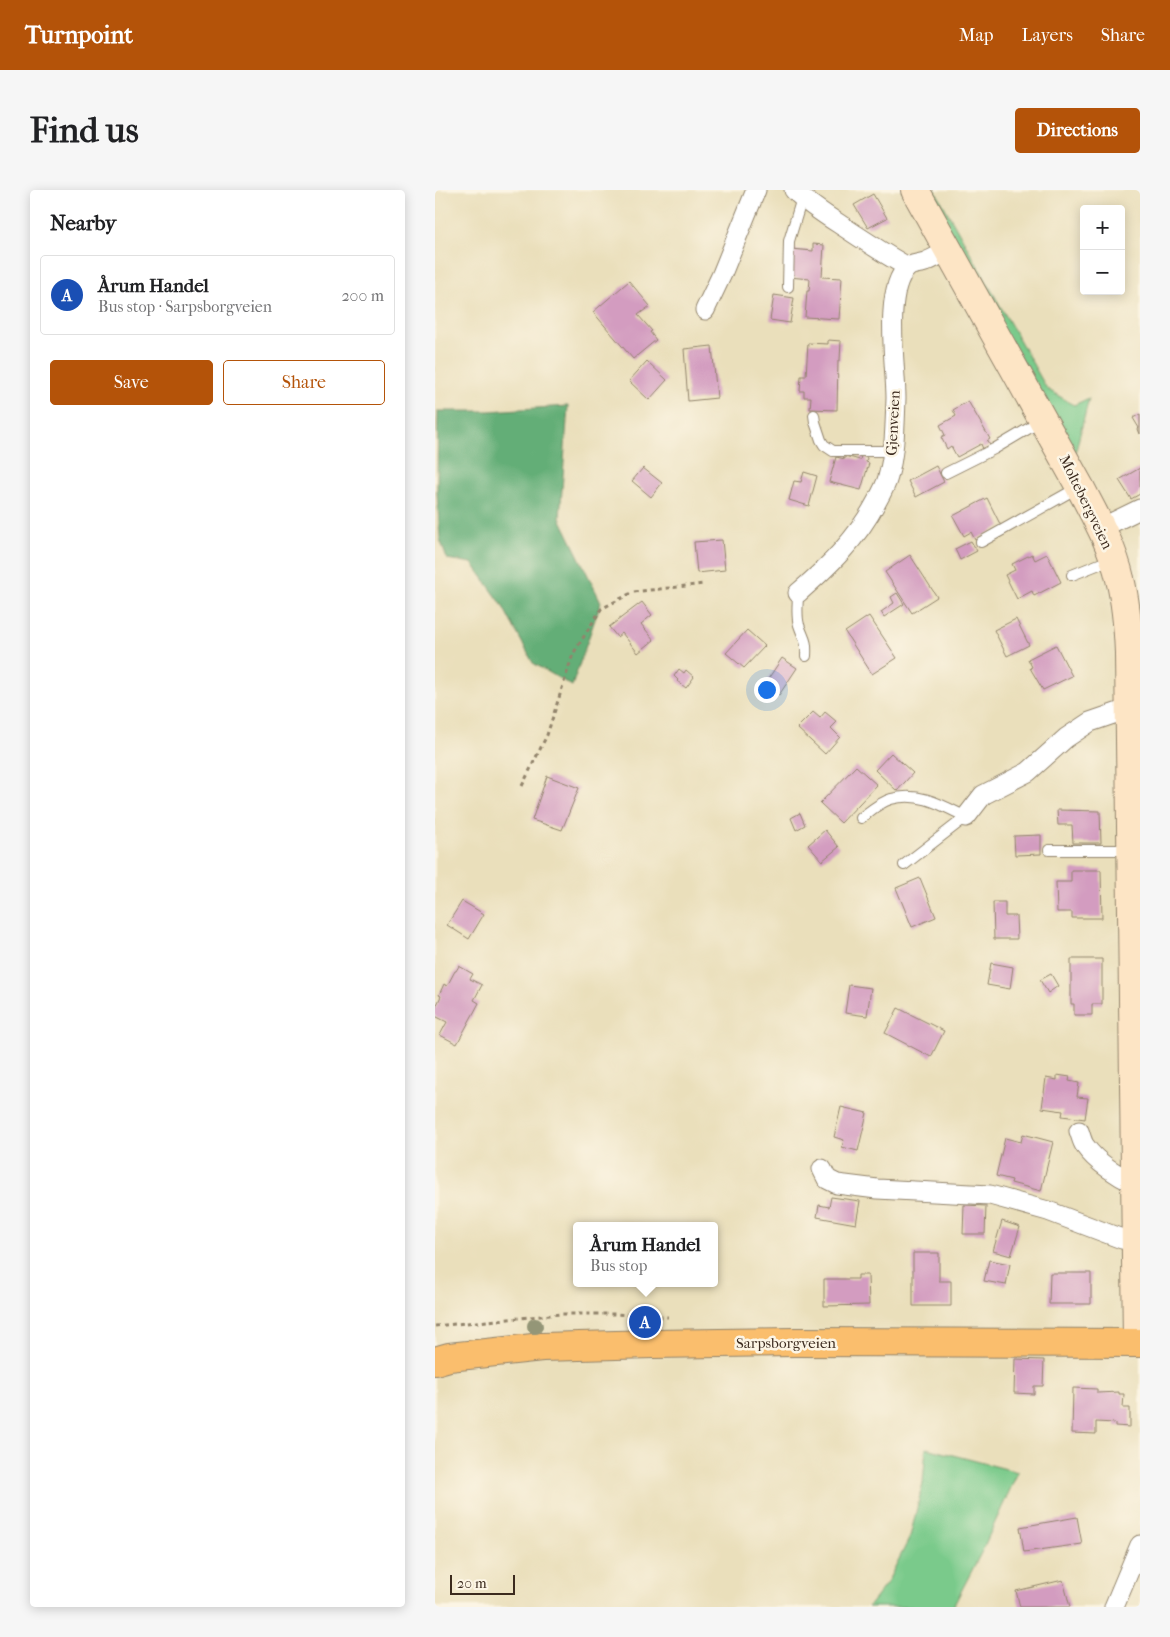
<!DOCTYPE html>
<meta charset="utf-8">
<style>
:root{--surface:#fff;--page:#f6f6f6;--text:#202124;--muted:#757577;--line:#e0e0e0;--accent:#b45309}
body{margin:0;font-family:"IM FELL French Canon",serif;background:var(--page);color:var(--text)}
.controls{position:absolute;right:15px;top:15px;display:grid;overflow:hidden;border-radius:5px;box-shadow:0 2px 12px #0003}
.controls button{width:45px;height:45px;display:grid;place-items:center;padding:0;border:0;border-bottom:1px solid var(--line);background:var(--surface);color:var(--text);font:25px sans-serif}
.scale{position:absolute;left:15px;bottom:12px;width:65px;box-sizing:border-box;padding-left:5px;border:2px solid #3b2a1e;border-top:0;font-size:14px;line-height:18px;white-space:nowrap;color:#3b2a1e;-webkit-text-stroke:4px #fcf5e5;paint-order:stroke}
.you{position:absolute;left:331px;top:499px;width:18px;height:18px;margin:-12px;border:4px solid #fff;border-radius:50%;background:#1a73e8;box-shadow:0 0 0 8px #1a73e833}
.badge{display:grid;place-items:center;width:32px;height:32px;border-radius:50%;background:var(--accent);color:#fff;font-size:16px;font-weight:700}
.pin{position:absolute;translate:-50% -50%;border:2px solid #fff;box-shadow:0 1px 5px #0006}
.popup{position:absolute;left:138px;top:1032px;width:145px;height:65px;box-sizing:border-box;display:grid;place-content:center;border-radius:5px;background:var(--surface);filter:drop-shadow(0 1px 4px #0005);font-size:16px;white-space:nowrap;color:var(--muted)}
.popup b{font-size:19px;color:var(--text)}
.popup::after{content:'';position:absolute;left:50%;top:100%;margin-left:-10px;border:10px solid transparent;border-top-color:var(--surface)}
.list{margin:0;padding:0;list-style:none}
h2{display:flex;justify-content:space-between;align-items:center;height:65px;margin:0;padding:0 20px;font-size:21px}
h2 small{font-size:16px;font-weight:400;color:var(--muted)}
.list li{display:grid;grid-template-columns:32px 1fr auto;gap:15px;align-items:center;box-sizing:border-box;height:80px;margin:0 10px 10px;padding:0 10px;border:1px solid var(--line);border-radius:5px}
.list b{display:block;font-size:19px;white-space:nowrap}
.list p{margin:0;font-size:16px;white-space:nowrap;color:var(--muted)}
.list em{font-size:16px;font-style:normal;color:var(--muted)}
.actions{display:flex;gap:10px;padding:15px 20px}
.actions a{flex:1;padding:11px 0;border:1px solid var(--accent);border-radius:5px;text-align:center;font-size:18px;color:var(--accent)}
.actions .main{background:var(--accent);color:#fff}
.map{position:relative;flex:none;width:705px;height:1417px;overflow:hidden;border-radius:5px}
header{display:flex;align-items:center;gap:30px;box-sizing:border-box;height:70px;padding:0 25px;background:var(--accent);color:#fff}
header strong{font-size:24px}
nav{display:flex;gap:28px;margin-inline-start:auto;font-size:18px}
.intro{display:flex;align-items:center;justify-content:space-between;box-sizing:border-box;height:120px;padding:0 30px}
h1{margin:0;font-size:35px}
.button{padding:12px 22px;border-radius:5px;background:var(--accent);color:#fff;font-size:18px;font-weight:700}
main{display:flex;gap:30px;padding:0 30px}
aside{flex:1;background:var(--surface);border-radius:5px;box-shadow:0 2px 12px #0003}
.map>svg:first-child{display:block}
.green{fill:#7aca8b;stroke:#5a7a54}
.forest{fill:#63ae77;stroke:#4f6c4a}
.building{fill:#d39cc0}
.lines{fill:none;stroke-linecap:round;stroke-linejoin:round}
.lane-casing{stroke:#92846c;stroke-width:12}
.street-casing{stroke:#92846c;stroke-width:21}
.secondary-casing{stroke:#92846c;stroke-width:30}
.highway-casing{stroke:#92846c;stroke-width:30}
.path{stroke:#92846c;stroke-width:3;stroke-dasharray:4 4;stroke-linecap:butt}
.lane{stroke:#fff;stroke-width:10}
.street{stroke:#fff;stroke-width:19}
.secondary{stroke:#fde5c5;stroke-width:28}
.highway{stroke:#fabe6d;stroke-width:28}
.tree{fill:#949677}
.labels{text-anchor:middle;stroke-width:5;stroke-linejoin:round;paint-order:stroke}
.street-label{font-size:15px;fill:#3b2a1e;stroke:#fcf5e5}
</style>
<header>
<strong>Turnpoint</strong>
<nav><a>Map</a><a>Layers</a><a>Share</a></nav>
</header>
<div class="intro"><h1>Find us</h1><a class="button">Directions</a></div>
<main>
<aside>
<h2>Nearby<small></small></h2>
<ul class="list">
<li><span class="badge" style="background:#1a4fb4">A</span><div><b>Årum Handel</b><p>Bus stop · Sarpsborgveien</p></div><em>200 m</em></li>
</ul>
<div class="actions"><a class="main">Save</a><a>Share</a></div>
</aside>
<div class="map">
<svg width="705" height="1417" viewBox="0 0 705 1417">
<rect width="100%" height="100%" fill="#fcf5e5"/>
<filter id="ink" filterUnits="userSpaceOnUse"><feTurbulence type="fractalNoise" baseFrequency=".02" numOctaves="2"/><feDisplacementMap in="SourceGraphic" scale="10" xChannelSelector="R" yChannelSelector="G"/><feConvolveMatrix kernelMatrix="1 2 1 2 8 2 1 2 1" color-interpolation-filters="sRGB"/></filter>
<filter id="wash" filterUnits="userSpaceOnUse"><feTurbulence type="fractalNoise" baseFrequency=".0096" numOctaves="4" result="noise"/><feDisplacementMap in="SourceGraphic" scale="20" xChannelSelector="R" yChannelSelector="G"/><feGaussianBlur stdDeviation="1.12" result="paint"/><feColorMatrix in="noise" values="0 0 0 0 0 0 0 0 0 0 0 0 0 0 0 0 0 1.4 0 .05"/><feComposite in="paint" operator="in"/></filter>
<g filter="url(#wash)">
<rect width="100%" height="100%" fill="#eadfbb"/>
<!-- green -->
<path class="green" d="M 489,0 L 500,0 L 612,199 L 639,215 L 654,208 L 638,272 Z
M 491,1258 L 583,1282 L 547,1361 L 518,1417 L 433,1417 L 452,1393 L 475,1347 L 488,1293 Z"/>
<!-- forest -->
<path class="forest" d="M 133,216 L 125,328 L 166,412 L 137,496 L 98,473 L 66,413 L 37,373 L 12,369 L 5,349 L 2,302 L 3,221 L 54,221 Z"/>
<g id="blocks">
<!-- building -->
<path class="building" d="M 438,4 L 452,28 L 433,38 L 419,15 Z
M 378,54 L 389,55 L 387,87 L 407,88 L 404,129 L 370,127 L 372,101 L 374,101 L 375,89 L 354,87 L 356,59 L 378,61 Z
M 194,91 L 215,116 L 203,125 L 217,141 L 215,142 L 221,150 L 198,169 L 158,122 Z
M 339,105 L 359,108 L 355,133 L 335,130 Z
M 393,150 L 406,151 L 405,170 L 403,170 L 402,220 L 375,219 L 376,207 L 369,207 L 369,201 L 365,201 L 366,186 L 371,186 L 373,153 L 393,154 Z
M 277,156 L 282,208 L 253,211 L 249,159 Z
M 212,171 L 232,190 L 214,210 L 194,191 Z
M 533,211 L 555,249 L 552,251 L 555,255 L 548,259 L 546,254 L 522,267 L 516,256 L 512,259 L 506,247 L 510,245 L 505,235 L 521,226 L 518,220 Z
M 705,224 L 705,244 L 703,239 L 704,238 L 698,228 Z
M 410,266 L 425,270 L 426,266 L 432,268 L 431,272 L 434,273 L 426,300 L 394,292 L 401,267 L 410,269 Z
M 501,276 L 509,292 L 481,307 L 473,291 Z
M 208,278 L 227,293 L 216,307 L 197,291 Z
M 705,278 L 705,304 L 696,309 L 684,290 Z
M 369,282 L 382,286 L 374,316 L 354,310 L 359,291 L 366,292 Z
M 552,308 L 566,336 L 540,350 L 536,342 L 529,346 L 518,326 Z
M 287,350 L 290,380 L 262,383 L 259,352 Z
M 536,351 L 542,361 L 525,370 L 520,359 Z
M 597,364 L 600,370 L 612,364 L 626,392 L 599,406 L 597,401 L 582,409 L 570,385 L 580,380 L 577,374 Z
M 475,365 L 502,407 L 477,423 L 450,382 Z
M 462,403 L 469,414 L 449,427 L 446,422 L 459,413 L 456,407 Z
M 207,412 L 217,425 L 206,434 L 219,450 L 203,463 L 187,443 L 182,447 L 174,437 Z
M 434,426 L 462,468 L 437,484 L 410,442 Z
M 581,429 L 594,455 L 572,466 L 559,440 Z
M 312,440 L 330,456 L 309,478 L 291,463 Z
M 621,455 L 637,486 L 608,500 L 595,478 L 597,477 L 593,469 Z
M 347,468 L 362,478 L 344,505 L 329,495 Z
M 244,479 L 249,483 L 251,480 L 259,487 L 251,498 L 242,491 L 243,490 L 239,486 Z
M 378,522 L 385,528 L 390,522 L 402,532 L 396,538 L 405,547 L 390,564 L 362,538 Z
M 456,563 L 478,583 L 462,601 L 440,580 Z
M 421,576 L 442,595 L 406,633 L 385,613 Z
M 112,586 L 144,598 L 127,640 L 97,630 Z
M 622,620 L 665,621 L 666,653 L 638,653 L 637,635 L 623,635 Z
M 365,623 L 370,635 L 361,640 L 356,628 Z
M 390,640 L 404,657 L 387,671 L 373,655 Z
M 606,645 L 606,664 L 580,665 L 579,646 Z
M 636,680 L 666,680 L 667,728 L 637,728 L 637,722 L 622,722 L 621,692 L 636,692 Z
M 485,688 L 501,727 L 477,737 L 461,698 Z
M 27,711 L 49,724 L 34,749 L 12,735 Z
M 558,712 L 570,712 L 570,726 L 581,726 L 582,749 L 559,749 Z
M 636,769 L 667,769 L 667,814 L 657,814 L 657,825 L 639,825 L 639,814 L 636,814 Z
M 556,773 L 578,777 L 575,799 L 552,795 Z
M 24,776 L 38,784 L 35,789 L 47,795 L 39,810 L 44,813 L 22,854 L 5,845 L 12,832 L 0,826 L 0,819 L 6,806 L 4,805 L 9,794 L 12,796 L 20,781 L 21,781 Z
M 616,784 L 623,796 L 613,803 L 605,790 Z
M 414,795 L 436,798 L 432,826 L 410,823 Z
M 463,818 L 509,841 L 496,867 L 450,843 Z
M 622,885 L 635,887 L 634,891 L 644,893 L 642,907 L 653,908 L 650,929 L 627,926 L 628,921 L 607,918 L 611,888 L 622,890 Z
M 406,917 L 432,923 L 423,961 L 407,957 L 409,950 L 399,947 Z
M 588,944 L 618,952 L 606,1001 L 576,993 L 577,990 L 561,986 L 570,948 L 586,952 Z
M 396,1007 L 425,1011 L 421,1034 L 382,1027 L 384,1015 L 394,1017 Z
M 529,1015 L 551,1016 L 550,1044 L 528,1044 Z
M 567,1031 L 585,1037 L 576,1066 L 558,1061 Z
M 478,1063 L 504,1063 L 504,1091 L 516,1091 L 516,1116 L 478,1116 Z
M 554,1070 L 575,1074 L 571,1095 L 549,1091 Z
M 615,1083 L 656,1083 L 656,1114 L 614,1114 Z
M 423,1085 L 433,1085 L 434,1115 L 389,1116 L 389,1089 L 423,1089 Z
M 580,1169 L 609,1170 L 608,1196 L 599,1196 L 599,1204 L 579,1203 Z
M 638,1198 L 662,1199 L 662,1203 L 684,1202 L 684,1204 L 689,1204 L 688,1218 L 695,1218 L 695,1237 L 680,1236 L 680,1233 L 661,1232 L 661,1244 L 637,1243 Z
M 642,1327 L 647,1354 L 589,1362 L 585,1337 Z
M 628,1390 L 635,1417 L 585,1417 L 581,1401 Z"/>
</g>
</g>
<g filter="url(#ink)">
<use href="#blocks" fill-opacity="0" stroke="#92846c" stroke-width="1"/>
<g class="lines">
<!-- lane casing -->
<g class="lane-casing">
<path id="lane" d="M 353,97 L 354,51 L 367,8
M 379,225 L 380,232 L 386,250 L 389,255 L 398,261 L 459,261
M 511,283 L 559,259 L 608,230
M 546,352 L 644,297
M 637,385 L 677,369
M 363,403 C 363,414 361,425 364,435 C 369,450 372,449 371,466
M 426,628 C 435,621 445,612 456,609 C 484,601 507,615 531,627 L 469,675
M 614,660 L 695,660"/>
</g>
<!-- street casing -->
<g class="street-casing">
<path id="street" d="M 359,0 C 374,15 392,26 409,37 C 430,51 451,65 473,77
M 270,120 L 287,84 L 321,0
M 666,338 L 705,319
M 363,403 C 395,375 422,349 442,311 C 446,304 451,295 453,287 C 460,262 460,234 461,208 C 461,177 448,100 472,78 C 476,74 484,74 490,72 C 498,69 506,64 514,60
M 531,627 L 548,605 L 593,582 L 631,548 L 655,532 L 684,522 L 694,521
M 644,941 C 646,946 647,952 650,956 C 661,972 683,986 700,994
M 387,979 L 392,989 L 402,994 L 442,999 L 555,1005 L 613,1021 L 687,1049 L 701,1051
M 679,1417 L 705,1355"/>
</g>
<!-- secondary casing -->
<g class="secondary-casing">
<path id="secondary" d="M 480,0 L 645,297 C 660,326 678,357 685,389 C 691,413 693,438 694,463 L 702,1153"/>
</g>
<!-- highway casing -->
<g class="highway-casing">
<path id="highway" d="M 0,1171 L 14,1167 L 107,1157 L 218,1154 L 361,1152 L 705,1153"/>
</g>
<!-- path -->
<path class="path" d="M 87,596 L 112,545 L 138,464 L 166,419 L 198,402 L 269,394
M 0,1136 L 126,1124 L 178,1124 L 233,1127"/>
<!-- lane -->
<use href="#lane" class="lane"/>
<!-- street -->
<use href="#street" class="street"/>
<!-- secondary -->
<use href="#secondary" class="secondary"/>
<!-- highway -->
<use href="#highway" class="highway"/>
</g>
<!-- trees -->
<circle class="tree" cx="100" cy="1136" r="8"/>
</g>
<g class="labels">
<!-- street labels -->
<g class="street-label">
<text transform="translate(458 233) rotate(-87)" y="5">Gjenveien</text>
<text transform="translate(651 312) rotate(64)" y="5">Moltebergveien</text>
<text x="351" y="1158">Sarpsborgveien</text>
</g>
</g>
</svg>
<div class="controls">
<button>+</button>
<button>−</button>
</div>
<div class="scale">20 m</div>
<div class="you"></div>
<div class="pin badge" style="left:210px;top:1132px;background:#1a4fb4">A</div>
<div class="popup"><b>Årum Handel</b>Bus stop</div>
</div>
</main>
